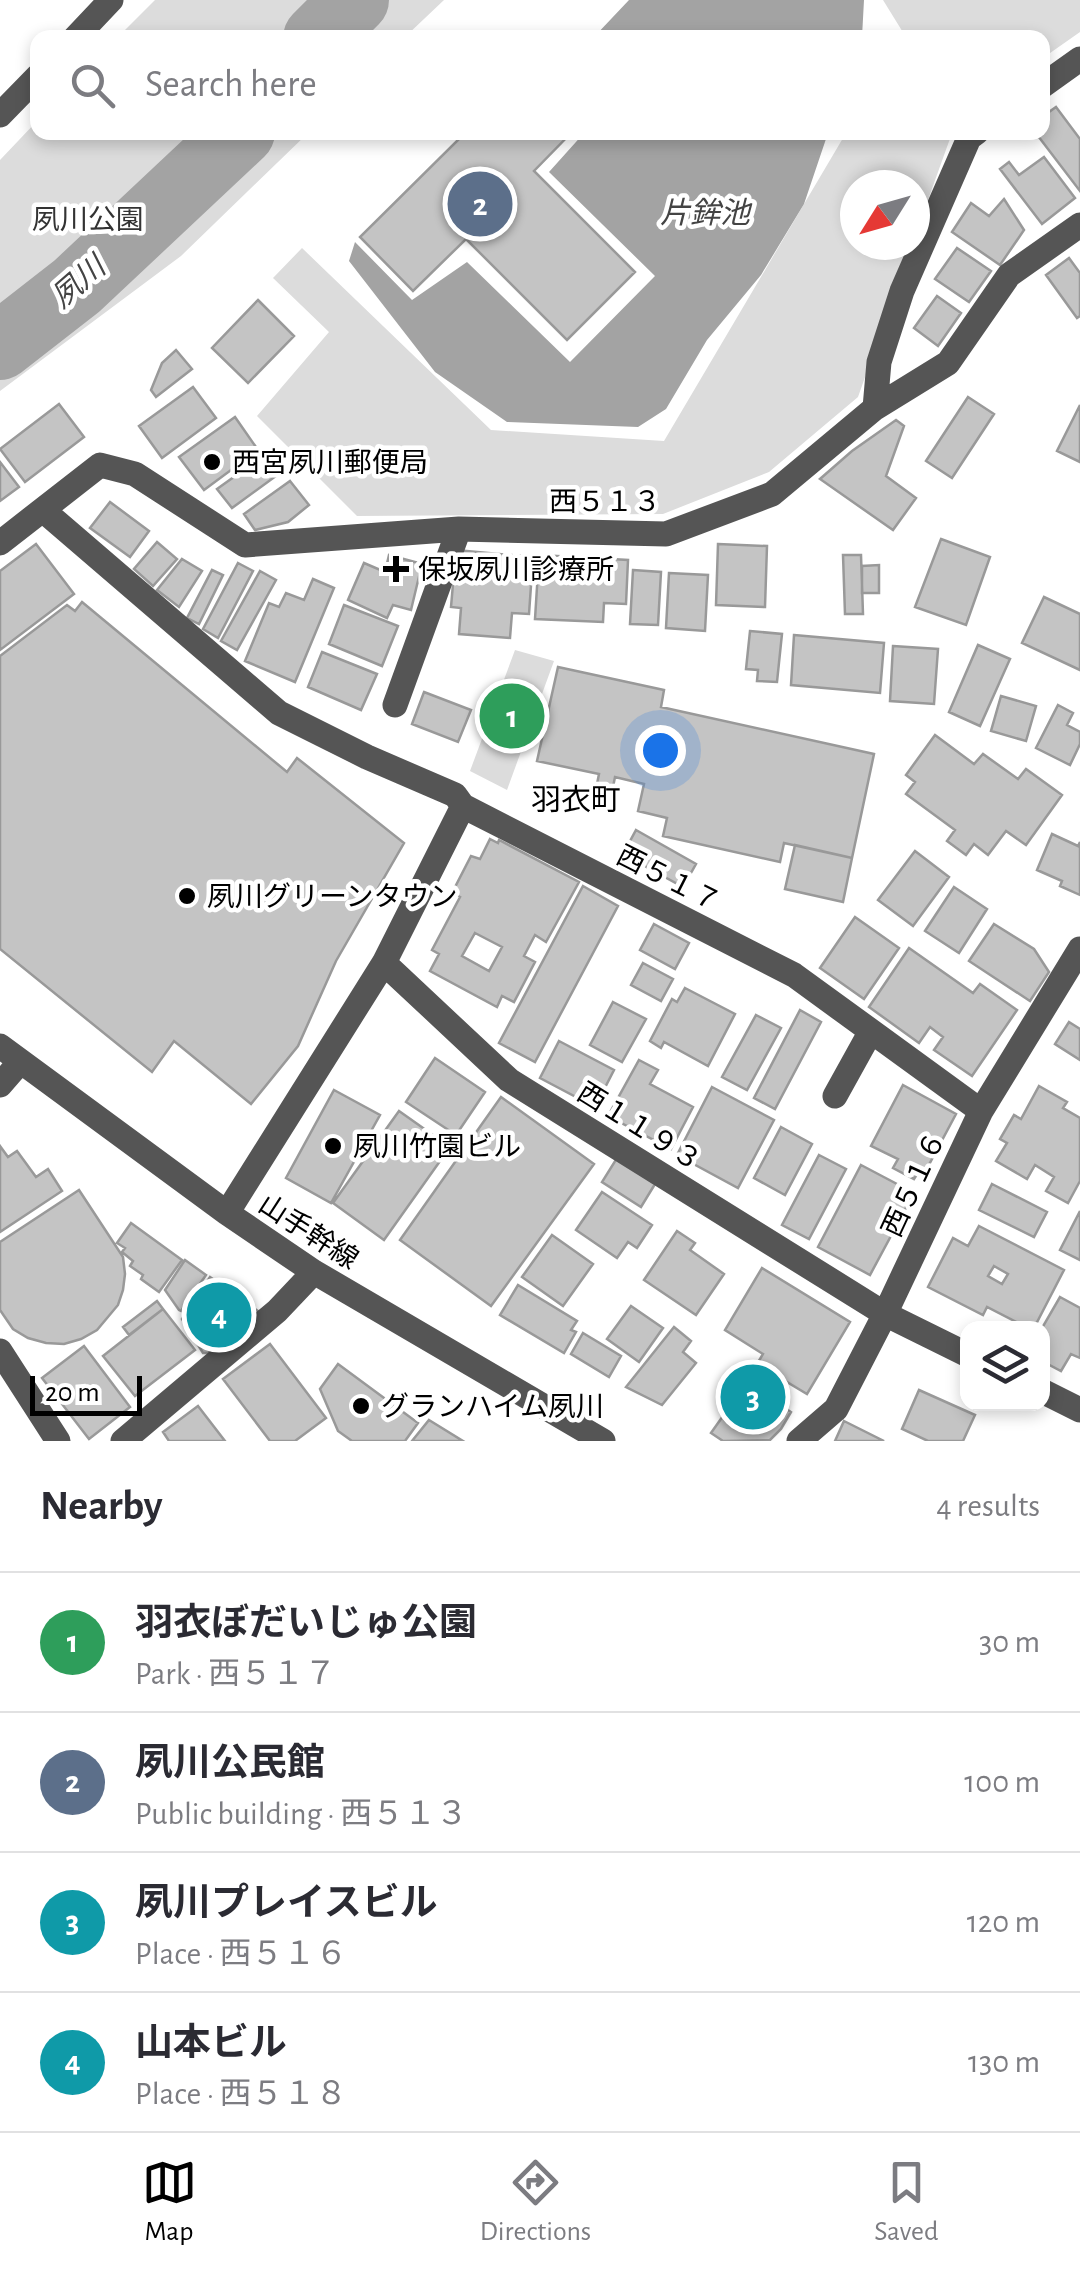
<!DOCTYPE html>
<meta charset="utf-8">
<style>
:root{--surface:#fff;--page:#f2f2f3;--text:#2b2b33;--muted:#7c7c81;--line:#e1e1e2;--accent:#000}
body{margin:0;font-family:"Alegreya Sans","Noto Sans JP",sans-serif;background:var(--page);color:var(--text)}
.controls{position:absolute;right:30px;bottom:30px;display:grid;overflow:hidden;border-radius:20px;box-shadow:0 5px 15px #0003}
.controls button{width:90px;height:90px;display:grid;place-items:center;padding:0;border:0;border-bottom:2px solid var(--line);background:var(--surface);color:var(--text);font:50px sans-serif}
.compass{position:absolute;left:840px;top:170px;width:90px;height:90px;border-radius:50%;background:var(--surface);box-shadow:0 5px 15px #0003;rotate:233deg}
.scale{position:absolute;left:30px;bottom:25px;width:112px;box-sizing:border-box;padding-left:10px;border:5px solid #000;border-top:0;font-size:28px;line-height:35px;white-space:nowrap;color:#000;-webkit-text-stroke:8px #fff;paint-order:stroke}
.you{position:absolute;left:660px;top:750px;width:35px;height:35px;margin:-25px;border:8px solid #fff;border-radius:50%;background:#1a73e8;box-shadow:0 0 0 15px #1a73e833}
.badge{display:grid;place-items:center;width:65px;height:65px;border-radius:50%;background:var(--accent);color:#fff;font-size:32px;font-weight:700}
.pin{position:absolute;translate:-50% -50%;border:5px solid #fff;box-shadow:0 2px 10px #0006}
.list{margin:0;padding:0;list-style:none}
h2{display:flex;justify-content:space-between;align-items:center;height:130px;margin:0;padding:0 40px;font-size:42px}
h2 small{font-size:32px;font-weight:400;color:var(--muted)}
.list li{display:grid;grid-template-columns:65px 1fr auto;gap:30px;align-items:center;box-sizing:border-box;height:140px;padding:0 40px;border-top:2px solid var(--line)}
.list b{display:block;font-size:38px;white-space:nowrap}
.list p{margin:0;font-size:32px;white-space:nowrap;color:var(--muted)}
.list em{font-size:32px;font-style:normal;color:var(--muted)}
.icon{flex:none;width:55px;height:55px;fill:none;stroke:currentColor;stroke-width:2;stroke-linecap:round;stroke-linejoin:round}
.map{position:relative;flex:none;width:1080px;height:1441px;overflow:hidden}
.search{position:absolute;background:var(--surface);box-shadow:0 5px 15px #0003;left:30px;right:30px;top:30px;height:110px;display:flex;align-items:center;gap:25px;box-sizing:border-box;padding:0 35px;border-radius:20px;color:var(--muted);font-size:38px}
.sheet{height:690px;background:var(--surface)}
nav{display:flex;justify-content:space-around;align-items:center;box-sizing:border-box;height:140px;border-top:2px solid var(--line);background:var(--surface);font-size:28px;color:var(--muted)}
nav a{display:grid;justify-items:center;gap:5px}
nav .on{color:var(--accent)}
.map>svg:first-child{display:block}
.green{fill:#dcdcdc}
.water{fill:#a3a3a3}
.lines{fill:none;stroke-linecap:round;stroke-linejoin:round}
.river{stroke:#a3a3a3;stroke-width:68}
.building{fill:#c4c4c4;stroke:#999;stroke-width:2.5;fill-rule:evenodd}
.minor{stroke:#555;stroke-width:25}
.poi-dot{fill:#000;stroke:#fff;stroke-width:4}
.labels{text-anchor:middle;stroke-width:9;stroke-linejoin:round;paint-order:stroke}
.park-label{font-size:28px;fill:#333;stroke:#fff}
.poi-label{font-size:28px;fill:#000;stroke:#fff;text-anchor:start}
.street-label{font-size:28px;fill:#000;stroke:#fff}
.water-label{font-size:30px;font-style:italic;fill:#444;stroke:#fff}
.neighbourhood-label{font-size:30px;fill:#000;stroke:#fff}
</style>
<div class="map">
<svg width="1080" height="1441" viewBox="0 0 1080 1441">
<rect width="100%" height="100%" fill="#fff"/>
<!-- green -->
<path class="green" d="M 155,0 L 444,0 L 405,37 L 118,37 Z
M 883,0 L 1080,0 L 1080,32 L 1043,58 L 1042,38 L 902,37 L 904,34 Z
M 37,121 L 38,132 L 308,133 L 181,256 L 0,391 L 0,160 Z
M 846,133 L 952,133 L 915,236 L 915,185 L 855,185 L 855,245 L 912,245 L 858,397 L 769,472 L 663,514 L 357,516 L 257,416 L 329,332 L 273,278 L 302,248 L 491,430 L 664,441 Z
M 515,650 L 554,661 L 507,790 L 470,771 Z"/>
<!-- water -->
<path class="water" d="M 629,0 L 864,0 L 862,37 L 594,37 Z
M 584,133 L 828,133 L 804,204 L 761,275 L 707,340 L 666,409 L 638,427 L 507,422 L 435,372 L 349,261 L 355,242 L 412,300 L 467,262 L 570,362 L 655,276 L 549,172 Z"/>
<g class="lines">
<!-- river -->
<path class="river" d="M 317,38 L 355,0
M 0,346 L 77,286 L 241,132"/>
</g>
<!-- building -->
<path class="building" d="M 1056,107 L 1080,139 L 1080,191 L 1035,132 L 1042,132 L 1042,117 Z
M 466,132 L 572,132 L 534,171 L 635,272 L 567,340 L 466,239 L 413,291 L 360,237 Z
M 1044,157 L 1075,198 L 1042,224 L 1000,169 L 1009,162 L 1019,175 Z
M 1004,199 L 1024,230 L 1000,265 L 952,232 L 971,203 L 989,216 Z
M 957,248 L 991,271 L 969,302 L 935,279 Z
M 1069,258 L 1080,273 L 1080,316 L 1077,318 L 1046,275 Z
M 937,296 L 961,313 L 938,346 L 914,328 Z
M 258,300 L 294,336 L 248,383 L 212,348 Z
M 176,350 L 192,369 L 156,397 L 151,390 L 162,363 Z
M 193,387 L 216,418 L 162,458 L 139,426 Z
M 968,397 L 994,414 L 952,478 L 926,461 Z
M 59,404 L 84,437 L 25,482 L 0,449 Z
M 1080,405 L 1080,462 L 1057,451 Z
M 235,417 L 258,450 L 204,490 L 179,457 Z
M 896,420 L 904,426 L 886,476 L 916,498 L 893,530 L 820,479 L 852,451 Z
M 266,454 L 280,473 L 232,508 L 217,489 Z
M 0,462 L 19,487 L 0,501 Z
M 290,481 L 309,505 L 288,522 L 255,530 L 244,514 Z
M 110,502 L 149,531 L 130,557 L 90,528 Z
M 941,539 L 990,557 L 966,625 L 915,607 Z
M 157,542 L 177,559 L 153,586 L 134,569 Z
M 36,544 L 74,594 L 0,650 L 0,571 Z
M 718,544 L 767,546 L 765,607 L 716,605 Z
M 456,550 L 533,557 L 529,614 L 512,613 L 510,638 L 459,634 L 461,608 L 451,607 Z
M 389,555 L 422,564 L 411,610 L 393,605 L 387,618 L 348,600 L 364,563 L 385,572 Z
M 539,555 L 628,560 L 626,604 L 604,603 L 603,622 L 535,619 Z
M 843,555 L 861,555 L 863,614 L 845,614 Z
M 182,559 L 202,571 L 179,607 L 157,590 Z
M 238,563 L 253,571 L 218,638 L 203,629 Z
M 879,565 L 879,593 L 862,593 L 862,566 Z
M 212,570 L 223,575 L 199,624 L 187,618 Z
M 633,570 L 661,572 L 658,625 L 630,624 Z
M 260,571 L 276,580 L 237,650 L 221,641 Z
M 669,573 L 708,575 L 705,631 L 666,628 Z
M 313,579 L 334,588 L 295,682 L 245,661 L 269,603 L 279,607 L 286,593 L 304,600 Z
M 1044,597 L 1080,614 L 1080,670 L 1022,643 Z
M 82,602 L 287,772 L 297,758 L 404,843 L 336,961 L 298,1046 L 251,1104 L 174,1041 L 152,1072 L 0,949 L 0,656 L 67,605 L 75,611 Z
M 344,605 L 398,626 L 382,666 L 329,644 Z
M 750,631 L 782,634 L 777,682 L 757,681 L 758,670 L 746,669 Z
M 794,635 L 884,643 L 880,693 L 791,685 Z
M 978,645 L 1010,659 L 980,726 L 949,712 Z
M 893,646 L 938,649 L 934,704 L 890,701 Z
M 322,652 L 377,674 L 361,710 L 308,687 Z
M 558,667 L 664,690 L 661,707 L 874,754 L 852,858 L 784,843 L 780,862 L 663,836 L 667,818 L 638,811 L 644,784 L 615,777 L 611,797 L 595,794 L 599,774 L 537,761 Z
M 424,692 L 471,710 L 458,742 L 412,724 Z
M 1001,696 L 1036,706 L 1026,741 L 991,731 Z
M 1058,705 L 1073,713 L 1067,725 L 1080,732 L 1080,744 L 1070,765 L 1036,748 Z
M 935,735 L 974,764 L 983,754 L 1018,779 L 1026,769 L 1062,795 L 1026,845 L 1006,831 L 988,855 L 974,844 L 966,855 L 947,841 L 955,830 L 906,794 L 915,782 L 906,775 Z
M 636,830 L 696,864 L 683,887 L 623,854 Z
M 1052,834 L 1078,846 L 1080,842 L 1080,895 L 1060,886 L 1062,881 L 1037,870 Z
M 490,839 L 498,843 L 499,840 L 579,882 L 546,942 L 535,935 L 524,956 L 535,962 L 514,1002 L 502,996 L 497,1007 L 430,971 L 439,954 L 432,950 L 460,897 L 452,893 L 471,856 L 480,859 ZM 475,933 L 502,947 L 489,971 L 462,956 Z
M 795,845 L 852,858 L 843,902 L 785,889 Z
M 915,851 L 949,877 L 913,926 L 878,900 Z
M 583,886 L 618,906 L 535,1062 L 499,1043 Z
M 954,887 L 987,909 L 959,953 L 925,931 Z
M 855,917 L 899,948 L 864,999 L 820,968 Z
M 654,924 L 689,943 L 675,969 L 640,950 Z
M 994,924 L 1034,949 L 1049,972 L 1030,1001 L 969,961 Z
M 909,948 L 973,993 L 980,984 L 1017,1010 L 972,1076 L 934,1050 L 943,1037 L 930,1027 L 919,1043 L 869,1007 Z
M 643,963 L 673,979 L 661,1001 L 631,985 Z
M 685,988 L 735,1014 L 708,1066 L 664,1042 L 661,1048 L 650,1041 L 672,999 L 677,1002 Z
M 613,1002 L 646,1019 L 622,1062 L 590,1045 Z
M 800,1010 L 821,1022 L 775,1109 L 754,1098 Z
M 756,1015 L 781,1028 L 747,1090 L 722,1077 Z
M 1069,1022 L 1080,1029 L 1080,1060 L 1055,1044 Z
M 559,1041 L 614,1070 L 595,1107 L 540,1078 Z
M 435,1058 L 485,1092 L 456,1135 L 406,1102 Z
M 639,1060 L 658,1070 L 650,1084 L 693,1107 L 671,1149 L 608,1116 Z
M 903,1085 L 956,1114 L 924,1174 L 919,1171 L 914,1179 L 893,1168 L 898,1159 L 871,1146 Z
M 1039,1086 L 1067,1102 L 1063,1108 L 1080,1118 L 1080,1181 L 1068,1203 L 1046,1191 L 1054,1177 L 1035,1165 L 1027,1179 L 996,1161 L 1007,1143 L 1000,1139 L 1014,1115 L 1021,1119 Z
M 712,1087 L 774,1120 L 738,1188 L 677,1155 Z
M 334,1090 L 380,1115 L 331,1203 L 286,1178 Z
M 501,1097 L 594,1164 L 491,1306 L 400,1240 Z
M 399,1111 L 450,1147 L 384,1240 L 333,1203 Z
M 781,1127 L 812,1144 L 785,1195 L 754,1178 Z
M 0,1146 L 8,1157 L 17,1151 L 36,1177 L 48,1169 L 62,1191 L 0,1232 Z
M 819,1155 L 846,1169 L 809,1239 L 782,1225 Z
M 617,1158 L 655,1184 L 641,1207 L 602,1182 Z
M 861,1165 L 914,1193 L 870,1275 L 818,1247 Z
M 992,1184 L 1047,1212 L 1034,1237 L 979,1210 Z
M 79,1190 L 123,1257 L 125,1274 L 123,1290 L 118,1305 L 97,1330 L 81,1339 L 64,1344 L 46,1343 L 28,1338 L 13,1329 L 0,1310 L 0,1242 Z
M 602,1192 L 652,1225 L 637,1248 L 628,1242 L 617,1258 L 576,1230 Z
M 1080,1211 L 1080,1260 L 1060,1250 Z
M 131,1223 L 182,1260 L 159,1292 L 141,1279 L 143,1275 L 130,1266 L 133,1261 L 122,1252 L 125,1248 L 117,1243 Z
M 979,1226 L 1064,1270 L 1034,1328 L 1028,1328 L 987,1307 L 983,1315 L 928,1287 L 953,1238 L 968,1246 ZM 994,1266 L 1008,1274 L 1002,1284 L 988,1276 Z
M 677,1231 L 695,1243 L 690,1250 L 724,1274 L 696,1315 L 644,1280 Z
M 552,1235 L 593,1264 L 563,1306 L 522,1277 Z
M 185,1260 L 206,1275 L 181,1311 L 179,1310 L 165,1290 Z
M 762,1268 L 850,1322 L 807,1394 L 757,1364 L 763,1354 L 725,1330 Z
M 210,1277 L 258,1311 L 208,1353 L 203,1353 L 182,1319 Z
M 518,1285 L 577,1321 L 571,1330 L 576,1332 L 564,1353 L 500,1315 Z
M 1060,1297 L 1080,1308 L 1080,1358 L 1071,1354 L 1061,1371 L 1042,1361 L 1042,1328 Z
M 157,1301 L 163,1309 L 129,1335 L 123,1327 Z
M 631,1306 L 663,1328 L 639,1362 L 607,1339 Z
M 163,1309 L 195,1350 L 135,1396 L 103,1356 Z
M 674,1327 L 691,1341 L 683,1352 L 696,1363 L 662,1405 L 626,1387 Z
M 583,1333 L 621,1356 L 609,1377 L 571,1354 Z
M 270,1344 L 326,1418 L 295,1441 L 270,1441 L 223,1379 Z
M 84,1346 L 130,1407 L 89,1439 L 42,1378 Z
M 338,1364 L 418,1423 L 405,1441 L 352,1441 L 338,1431 L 320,1389 Z
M 747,1382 L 791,1412 L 781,1429 L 770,1440 L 723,1441 L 711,1433 Z
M 919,1390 L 975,1415 L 963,1441 L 928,1441 L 902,1429 Z
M 198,1406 L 225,1441 L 169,1441 L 163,1432 Z
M 429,1420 L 463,1441 L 412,1441 Z
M 844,1421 L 884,1441 L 835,1441 Z"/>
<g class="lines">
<!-- minor -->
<path class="minor" d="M 75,38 L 111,0
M 1042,86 L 1080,59
M 0,115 L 38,76
M 875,408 L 879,362 L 902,291 L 969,138 L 977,132
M 44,511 L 279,713 L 367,757 L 455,795 L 463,806 L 794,975 L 981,1111
M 0,543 L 100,465 L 135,474 L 245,545 L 459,529 L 666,534 L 772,494 L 875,408 L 948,363 L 1009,275 L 1080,225
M 395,705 L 459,529
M 384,963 L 509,1080 L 885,1314 L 968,1355
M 0,1046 L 227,1213 L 314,1272 L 603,1441
M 0,1085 L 20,1062
M 835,1096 L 871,1031
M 227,1213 L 384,963 L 463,806
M 0,1351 L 58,1441
M 1042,1391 L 1080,1410
M 123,1441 L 277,1311 L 314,1272
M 799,1441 L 836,1409 L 885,1314 L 981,1111 L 1080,949"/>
</g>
<!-- markers -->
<g class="poi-dot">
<circle cx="212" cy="462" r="10"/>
<path d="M391 554h10v10h10v10h-10v10h-10v-10h-10v-10h10z"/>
<circle cx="187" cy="896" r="10"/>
<circle cx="333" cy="1146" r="10"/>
<circle cx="361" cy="1406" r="10"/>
</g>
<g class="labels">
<!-- park labels -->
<g class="park-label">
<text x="88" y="229">夙川公園</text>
</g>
<!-- poi labels -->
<g class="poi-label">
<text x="232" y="472">西宮夙川郵便局</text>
<text x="418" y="579">保坂夙川診療所</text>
<text x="207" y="906">夙川グリーンタウン</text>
<text x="353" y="1156">夙川竹園ビル</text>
<text x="381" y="1416">グランハイム夙川</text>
</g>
<!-- street labels -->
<g class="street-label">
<text x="605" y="511">西５１３</text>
<text transform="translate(669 878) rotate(27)" y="10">西５１７</text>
<text transform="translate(640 1126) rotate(32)" y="10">西１１９３</text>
<text transform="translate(913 1184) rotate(-65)" y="10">西５１６</text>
<text transform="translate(309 1231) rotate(33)" y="10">山手幹線</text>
</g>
<!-- water labels -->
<g class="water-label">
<text x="705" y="223">片鉾池</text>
<text transform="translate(78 282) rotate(-41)" y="10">夙川</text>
</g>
<!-- neighbourhood labels -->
<g class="neighbourhood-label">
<text x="576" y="810">羽衣町</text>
</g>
</g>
</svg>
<div class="controls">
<button><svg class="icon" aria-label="layers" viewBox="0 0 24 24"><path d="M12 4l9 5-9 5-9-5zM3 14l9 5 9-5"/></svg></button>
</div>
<svg class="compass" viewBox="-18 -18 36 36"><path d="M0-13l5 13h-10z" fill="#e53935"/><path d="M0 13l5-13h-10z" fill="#7c7c81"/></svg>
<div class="scale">20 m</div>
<div class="you"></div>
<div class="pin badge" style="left:512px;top:716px;background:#2e9e5b">1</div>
<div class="pin badge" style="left:480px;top:204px;background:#5c6f8a">2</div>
<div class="pin badge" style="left:753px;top:1397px;background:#0f9aa8">3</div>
<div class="pin badge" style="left:219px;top:1315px;background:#0f9aa8">4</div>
<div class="search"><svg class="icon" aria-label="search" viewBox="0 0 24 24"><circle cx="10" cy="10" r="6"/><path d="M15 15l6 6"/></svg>Search here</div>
</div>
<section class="sheet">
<h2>Nearby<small>4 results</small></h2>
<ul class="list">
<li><span class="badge" style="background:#2e9e5b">1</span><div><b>羽衣ぼだいじゅ公園</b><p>Park · 西５１７</p></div><em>30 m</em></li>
<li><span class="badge" style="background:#5c6f8a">2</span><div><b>夙川公民館</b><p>Public building · 西５１３</p></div><em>100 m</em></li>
<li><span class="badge" style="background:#0f9aa8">3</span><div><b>夙川プレイスビル</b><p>Place · 西５１６</p></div><em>120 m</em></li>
<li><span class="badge" style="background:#0f9aa8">4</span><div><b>山本ビル</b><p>Place · 西５１８</p></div><em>130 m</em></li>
</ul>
</section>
<nav>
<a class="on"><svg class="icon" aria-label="map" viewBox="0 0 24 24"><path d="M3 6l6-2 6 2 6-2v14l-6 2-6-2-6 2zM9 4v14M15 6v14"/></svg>Map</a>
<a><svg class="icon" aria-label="directions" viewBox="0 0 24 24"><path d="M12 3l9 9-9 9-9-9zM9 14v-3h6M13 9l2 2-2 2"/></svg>Directions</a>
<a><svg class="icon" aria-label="saved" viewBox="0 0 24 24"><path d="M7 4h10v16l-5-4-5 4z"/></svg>Saved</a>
</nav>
